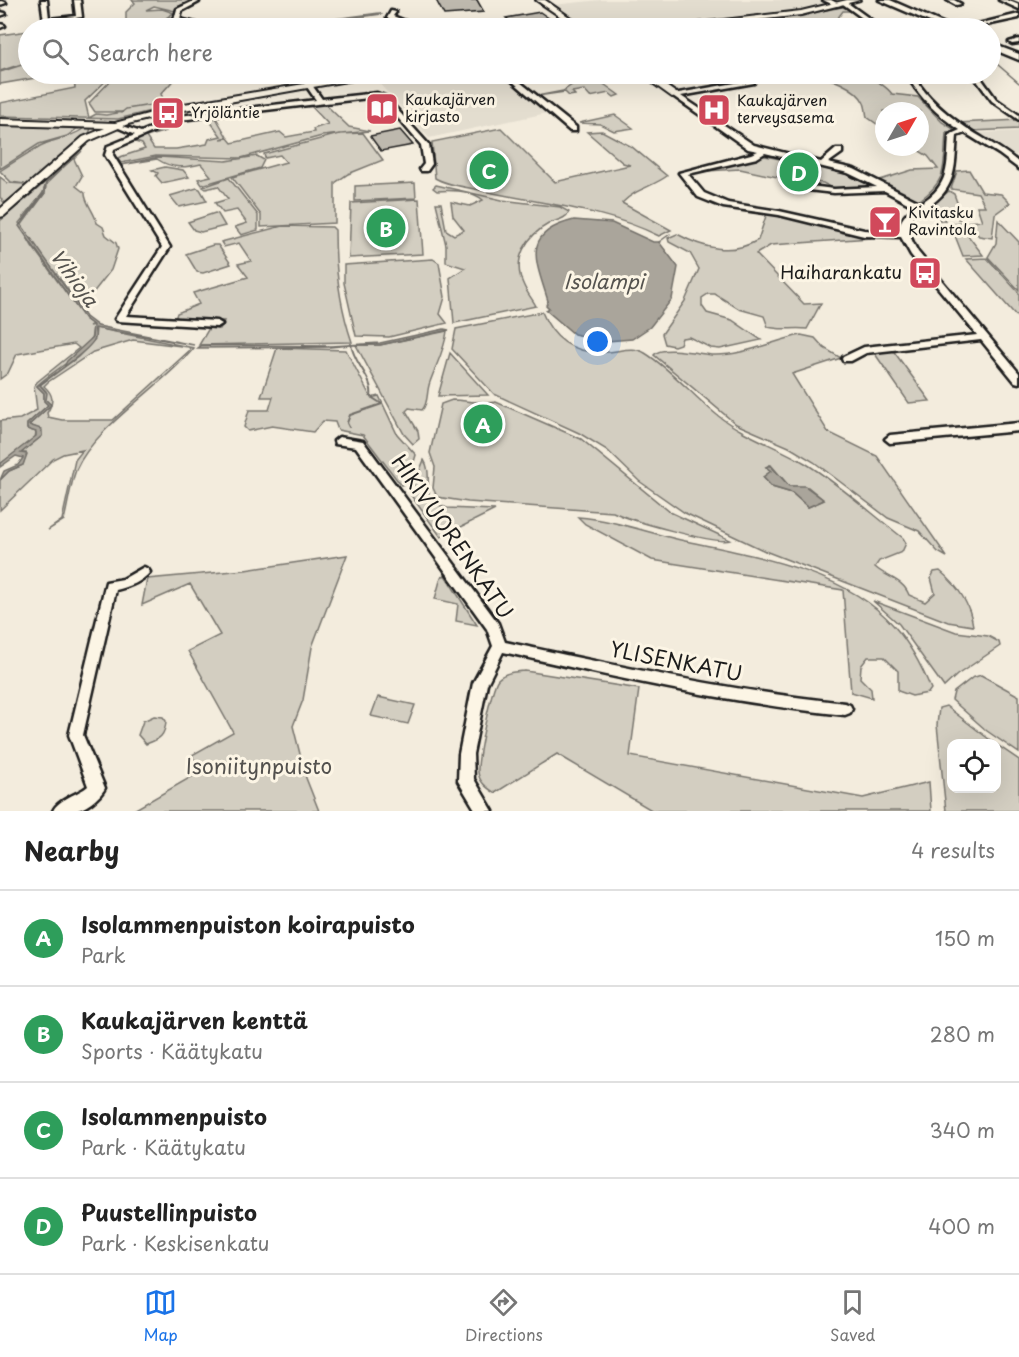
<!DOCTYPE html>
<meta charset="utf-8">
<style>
:root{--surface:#fff;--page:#f6f6f6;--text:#222;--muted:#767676;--line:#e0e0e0;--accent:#1a73e8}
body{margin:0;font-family:"Playpen Sans",sans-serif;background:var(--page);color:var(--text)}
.controls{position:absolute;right:18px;bottom:18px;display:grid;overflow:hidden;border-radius:12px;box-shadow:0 6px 24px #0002}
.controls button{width:54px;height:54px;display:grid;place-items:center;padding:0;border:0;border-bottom:2px solid var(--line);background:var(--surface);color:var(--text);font:30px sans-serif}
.compass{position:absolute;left:875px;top:102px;width:54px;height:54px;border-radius:50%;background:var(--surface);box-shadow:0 6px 24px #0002;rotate:51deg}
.you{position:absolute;left:598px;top:342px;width:21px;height:21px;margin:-15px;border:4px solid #fff;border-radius:50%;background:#1a73e8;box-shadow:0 0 0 9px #1a73e833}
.badge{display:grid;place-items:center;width:39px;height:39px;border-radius:50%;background:var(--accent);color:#fff;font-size:20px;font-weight:700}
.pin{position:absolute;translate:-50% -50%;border:3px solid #fff;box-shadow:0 2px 6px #0006}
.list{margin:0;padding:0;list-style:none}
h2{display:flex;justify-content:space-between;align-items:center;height:78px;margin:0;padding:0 24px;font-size:26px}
h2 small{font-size:20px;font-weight:400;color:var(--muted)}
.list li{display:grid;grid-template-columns:39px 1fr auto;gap:18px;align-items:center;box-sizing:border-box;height:96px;padding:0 24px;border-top:2px solid var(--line)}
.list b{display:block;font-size:22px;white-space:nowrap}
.list p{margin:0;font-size:20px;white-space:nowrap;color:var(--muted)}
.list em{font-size:20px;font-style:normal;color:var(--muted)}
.icon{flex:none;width:33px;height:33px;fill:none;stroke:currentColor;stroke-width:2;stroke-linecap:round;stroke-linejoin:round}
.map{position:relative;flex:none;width:1019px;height:811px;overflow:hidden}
.search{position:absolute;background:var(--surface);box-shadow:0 6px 24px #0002;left:18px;right:18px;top:18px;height:66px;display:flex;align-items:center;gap:15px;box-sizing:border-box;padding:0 21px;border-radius:33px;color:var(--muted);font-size:22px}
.sheet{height:462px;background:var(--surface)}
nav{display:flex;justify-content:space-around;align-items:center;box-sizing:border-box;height:84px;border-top:2px solid var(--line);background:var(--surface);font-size:16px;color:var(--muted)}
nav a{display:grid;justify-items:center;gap:3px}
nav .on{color:var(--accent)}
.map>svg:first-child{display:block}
.built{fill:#e3ddcf}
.green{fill:#d3cec1;stroke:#78756e;stroke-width:1.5;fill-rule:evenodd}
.water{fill:#aaa59b;stroke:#716e68;stroke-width:1.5}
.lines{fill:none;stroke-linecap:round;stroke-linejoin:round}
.stream-far1{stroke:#716e68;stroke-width:1.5}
.stream{stroke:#716e68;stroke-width:2}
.building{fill:#beb9ae;stroke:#1c1c1c;stroke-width:1.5}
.street-casing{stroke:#1c1c1c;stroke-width:5}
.secondary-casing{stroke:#1c1c1c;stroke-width:4}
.primary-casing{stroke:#1c1c1c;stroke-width:5}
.street{fill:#fcf5e5;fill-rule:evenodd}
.secondary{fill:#fcf5e5;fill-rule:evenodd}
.primary{fill:#fcf5e5;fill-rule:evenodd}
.labels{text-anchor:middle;stroke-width:6;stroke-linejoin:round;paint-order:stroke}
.far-poi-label{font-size:15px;fill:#1c1c1c;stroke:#fcf5e5;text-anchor:start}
.poi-label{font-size:18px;fill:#1c1c1c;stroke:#fcf5e5;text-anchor:end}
.water-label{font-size:20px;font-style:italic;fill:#55534f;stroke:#fcf5e5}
.near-street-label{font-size:21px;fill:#1c1c1c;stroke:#fcf5e5}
.near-park-label{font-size:21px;fill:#53514e;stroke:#fcf5e5}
</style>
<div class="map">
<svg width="1019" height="811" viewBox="0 0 1019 811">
<rect width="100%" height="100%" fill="#f3ecdd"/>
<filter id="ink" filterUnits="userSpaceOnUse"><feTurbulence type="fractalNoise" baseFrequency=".0167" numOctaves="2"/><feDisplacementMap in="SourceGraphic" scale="12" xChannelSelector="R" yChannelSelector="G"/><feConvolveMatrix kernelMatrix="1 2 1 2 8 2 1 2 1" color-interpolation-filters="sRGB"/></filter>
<g filter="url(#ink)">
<!-- built -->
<path class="built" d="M 600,0 L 843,0 L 781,13 L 631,28 L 587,28 L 553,5 Z
M 405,74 L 502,74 L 547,113 L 429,138 L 375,79 Z
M 1019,131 L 1019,154 L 1012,156 L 978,133 Z"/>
<!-- green -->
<path class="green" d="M 132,0 L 196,0 L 175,11 L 154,6 L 146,10 L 162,9 L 174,13 L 166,18 L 173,17 L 170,22 L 171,23 L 198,28 L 170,28 L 148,24 L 159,22 L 161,19 L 145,23 L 126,21 L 126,12 L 135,3 Z
M 842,7 L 855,11 L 843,11 L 834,23 L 836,28 L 698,28 L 786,18 Z
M 379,13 L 381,14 L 346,19 L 325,26 L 329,28 L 310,28 L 296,23 L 243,28 L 292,18 L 326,20 Z
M 28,31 L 28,62 L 0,71 L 0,35 Z
M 28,63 L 28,74 L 113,74 L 85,101 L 89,118 L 96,114 L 106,115 L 123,112 L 95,112 L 89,103 L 117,74 L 179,74 L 161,94 L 167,107 L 118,119 L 0,116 L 0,103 L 75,88 L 74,80 L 53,75 L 0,84 L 0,72 Z
M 810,74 L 871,74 C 875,82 886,85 892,94 L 918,97 L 942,122 L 955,130 L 946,133 C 943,166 949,179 920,200 L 912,198 L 877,181 L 912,170 L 938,169 L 928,156 L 913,147 L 920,147 L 920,111 L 884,111 L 884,129 L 867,117 C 866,114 866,107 864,103 C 856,86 828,77 810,74 Z
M 594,77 L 619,95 L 614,97 L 609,93 L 590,97 L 584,90 L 572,92 L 575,95 L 569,96 L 565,92 L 537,96 L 563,91 L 579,80 Z
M 324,103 L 349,127 L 370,131 L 322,136 L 241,158 L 156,156 L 121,163 L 117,158 L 145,149 L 142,144 L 132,141 L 163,127 L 166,131 L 146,137 L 154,149 L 176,149 L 207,144 L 209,139 L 221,136 L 207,117 L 215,116 L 227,137 L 221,139 L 228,138 L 232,143 L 280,132 L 286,137 L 314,132 L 313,129 L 328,124 L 311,106 Z
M 615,115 L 633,128 L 614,131 L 600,124 L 579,123 Z
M 1019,120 L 1019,129 L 971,131 L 958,123 Z
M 0,123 L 80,127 L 91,128 L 89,134 L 0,210 L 4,203 L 0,197 L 0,177 L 8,183 L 25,184 L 11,182 L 0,171 C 12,163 27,154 40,146 C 54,139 70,138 83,129 L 78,128 L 67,136 L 39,144 L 0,169 Z
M 501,128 L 555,182 L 630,165 L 623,163 L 587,132 L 602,131 L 632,147 L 667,176 C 652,187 635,189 622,203 L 671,230 L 659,236 C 605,209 542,204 484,191 C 469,187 448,186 435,178 L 432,142 Z
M 363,133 L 383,160 L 348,174 L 335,183 L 335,223 L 261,227 L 261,215 L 232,177 L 286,162 L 280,155 L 265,158 L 264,154 L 339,134 Z
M 82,151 L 74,159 L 82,176 L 76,186 L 85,193 C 84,201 95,213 97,223 L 103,227 L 106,235 L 116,243 L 118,249 L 111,270 L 81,308 L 21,226 L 45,193 L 46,184 L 43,193 L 19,223 L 32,246 L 85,319 L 92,324 L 89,326 L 94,325 C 91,330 93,335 91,339 C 85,354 49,373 37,386 L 44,393 L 44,401 L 48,405 L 27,424 L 27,429 L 36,432 L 35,438 L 0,464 L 0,421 L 20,419 L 37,410 L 34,386 L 37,382 L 79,348 L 74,344 L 17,354 L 8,373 L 0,379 L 0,221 Z
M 760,155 L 836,170 L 874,187 L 835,189 L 823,183 L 796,181 L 740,169 L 690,172 Z
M 257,156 L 264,160 L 260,168 L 202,185 L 198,179 L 211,176 L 201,164 C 184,168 172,169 157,159 L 121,165 L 159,157 L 226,161 Z
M 165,167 L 183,170 L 189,177 L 162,183 L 156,176 L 158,173 L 152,170 Z
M 969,170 L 982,192 L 1001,194 L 1010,203 L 995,214 L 992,238 L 979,236 L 972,228 L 963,229 L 983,255 L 963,256 L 950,223 L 982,221 L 977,206 L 985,206 L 978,193 L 951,189 L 957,171 Z
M 229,178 L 258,215 L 258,230 L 241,235 L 235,227 L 247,223 L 237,210 L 223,213 L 215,203 L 228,199 L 218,186 L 206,189 L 203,187 Z
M 415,183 L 416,198 L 355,201 L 355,186 Z
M 436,185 L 502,200 L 560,207 L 569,212 C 566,219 557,220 550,223 C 526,236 511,260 524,286 C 527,293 533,300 536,306 L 454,323 L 450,278 L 465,268 L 446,262 L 446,245 L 436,203 L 441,203 L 446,230 L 454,235 L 464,230 L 453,216 L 451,202 L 470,206 L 483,200 C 471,190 451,190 437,191 L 433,188 Z
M 197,188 L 200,189 L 207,201 L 179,207 L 170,196 Z
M 949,191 L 954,194 L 963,219 L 958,219 L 956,214 L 942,214 L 945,221 L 940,221 L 936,210 L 927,209 Z
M 419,199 L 423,254 L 349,258 L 351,203 Z
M 215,213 L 218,214 L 225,226 L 201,232 L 194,230 L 188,222 Z
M 767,213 L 871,238 L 771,245 L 756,254 L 804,304 L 821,303 L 807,329 C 793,327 783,331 768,327 L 764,316 L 739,309 L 715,294 L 708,294 L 702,298 L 702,306 L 707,313 L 732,320 L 761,340 L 720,349 L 711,348 L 689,337 L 682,338 L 680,344 L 674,346 L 665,344 L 662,334 L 685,301 L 699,269 L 690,253 L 669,242 L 668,238 L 677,234 C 703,248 731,256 758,240 Z
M 998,220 L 1019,242 L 1019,290 L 988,257 L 996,243 Z
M 282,226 L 332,227 L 335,230 C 335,267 340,307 352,342 L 199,345 L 209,328 L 220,329 L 224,321 L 175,319 L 177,313 L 199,304 L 193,293 L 248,277 L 238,264 L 251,261 L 239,243 L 224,247 L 221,242 Z
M 213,245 L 218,245 L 231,264 L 203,273 L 197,272 L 186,254 Z
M 987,258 L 1019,293 L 1019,319 L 966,259 Z
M 433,259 L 439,263 L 445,297 L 440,314 L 447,323 L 389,337 L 356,336 L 344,283 L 344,265 Z
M 542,312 C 554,342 576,355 609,352 C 621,351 633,346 645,353 C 671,369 693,396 717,415 C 744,436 776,446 805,463 C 839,484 871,513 903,538 L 906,543 L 902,552 L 879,561 L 875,567 C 887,578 903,579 909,595 L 925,602 L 935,593 L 931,578 L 934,572 L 940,571 C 957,585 970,603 973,626 L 948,622 L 765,551 L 685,513 L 639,481 L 607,450 L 579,433 L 494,394 L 452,349 L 456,329 ZM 771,465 L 789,486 L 808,487 L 824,500 L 808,507 L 792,493 L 772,487 L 763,477 L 771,471 L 766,467 Z
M 96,328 L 194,348 C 163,386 94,427 76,470 C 70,486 68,504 64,520 L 48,530 L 62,520 L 75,460 L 83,450 L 63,454 L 53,459 L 0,510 L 0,480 L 9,471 L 23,465 L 26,453 L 21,453 L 42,436 L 42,430 L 29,425 L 51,405 L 46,400 L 46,391 L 40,385 L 78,357 L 95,339 ZM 133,340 L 189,347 L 190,350 L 113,420 L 62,420 L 48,417 L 47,413 C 54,402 54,395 44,386 L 48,382 L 93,352 Z
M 447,331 C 445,349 436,365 430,382 C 426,392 429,403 422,410 L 409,408 L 406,411 L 418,431 L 419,439 L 413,444 L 404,434 L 356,345 L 380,345 Z
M 801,335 L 815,338 L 824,348 L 841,358 L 792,374 L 828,432 L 877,456 L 947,557 L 938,552 L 919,531 L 888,518 L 814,462 L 789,447 L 736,424 L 654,355 C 661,345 700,354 713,355 C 743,356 772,341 801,335 Z
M 277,348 L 346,350 L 371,398 L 379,396 L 397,434 L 416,455 L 408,482 L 401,485 L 363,435 L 338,430 L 335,422 L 323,421 L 313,432 L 272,426 L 248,431 L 244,427 L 249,410 L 269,410 L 273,397 L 261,397 Z
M 892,349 L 930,401 L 909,403 L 873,351 Z
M 450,353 L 488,395 L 438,396 Z
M 452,400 C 464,400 488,405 496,402 L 581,439 L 670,512 L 730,540 C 717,545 629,520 613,512 L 468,502 L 437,497 L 433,488 L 435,467 L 430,453 L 441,404 Z
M 424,460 C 432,472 425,488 431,502 L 447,508 L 495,510 L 441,537 L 410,494 Z
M 578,517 C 615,520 648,533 685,541 C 752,555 847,571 894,626 C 910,644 922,667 931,689 L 928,693 L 912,696 L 898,691 L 898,671 L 884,657 L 868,657 L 861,666 L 860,678 L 871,689 L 872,698 L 851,692 L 843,590 L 652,560 L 585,524 Z
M 347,555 L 312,647 L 303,700 L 293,726 L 306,778 L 319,811 L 132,811 L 200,772 L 192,755 L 233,732 L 188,651 L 220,635 L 190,584 L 142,605 L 147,579 L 245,570 Z
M 445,575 L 477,625 L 456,621 L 458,604 L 435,599 L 441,577 Z
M 873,601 L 956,632 L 988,636 L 999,642 L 1000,646 L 957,675 L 944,687 L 899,624 Z
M 525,671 L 639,689 L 630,756 L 863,798 L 929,782 L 931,811 L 653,811 L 557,754 L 495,793 C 487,788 479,782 478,772 C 477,760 491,688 498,679 C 505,672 515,672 525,671 Z
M 981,675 L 1019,696 L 1019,753 L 987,731 L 952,700 L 954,692 L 972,678 Z
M 378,697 L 415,705 L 408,724 L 371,716 Z
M 946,706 L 994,743 L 952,744 L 952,788 L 996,788 L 997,745 L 1019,760 L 1019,811 L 946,811 L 937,725 L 939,708 Z
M 154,716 L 163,717 L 166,721 C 165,736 160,739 146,744 L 138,735 L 143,721 Z"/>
<!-- water -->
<path class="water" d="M 70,161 L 46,184 L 45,193 L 21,224 L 86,317 L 98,326 L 194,345 L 95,328 C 94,331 96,334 95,337 C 94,348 49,377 40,385 L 47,393 L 46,400 L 51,405 L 29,425 L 41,429 L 42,436 L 21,453 L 27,454 L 23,465 L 9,471 L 0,480 L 4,471 L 18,465 L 23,458 L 16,456 L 0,467 L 0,464 L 36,436 L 36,432 L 27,429 L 27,424 L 48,405 L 44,401 L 44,393 L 37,386 L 64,367 L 67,361 L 92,338 L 93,325 L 85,319 L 19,226 L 43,193 L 46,183 Z
M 574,220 L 612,223 L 653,242 L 659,242 L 678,267 L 672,299 L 650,327 L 632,339 L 607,341 L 574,334 L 546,310 L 549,308 L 546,305 L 548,301 C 536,261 520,233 574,220 Z
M 444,329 L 449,330 L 380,345 L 351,345 L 330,347 L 198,348 L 202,345 L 331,346 L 380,343 Z
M 770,465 L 789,486 L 805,486 L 824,500 L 808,507 L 792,493 L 772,487 L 763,477 L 771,471 L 766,467 Z"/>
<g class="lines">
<!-- stream-far1 -->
<path class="stream-far1" d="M 990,58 L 1019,83
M 121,113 L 126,109 L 164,103
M 53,127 L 79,129
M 69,162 L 78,154
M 0,201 L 0,205
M 659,242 L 670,234"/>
<!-- stream -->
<path class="stream" d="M 349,427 L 347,423 L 350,415 L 382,404 L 371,397 C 374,378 353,363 351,344"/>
</g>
<!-- building -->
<path class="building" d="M 436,0 L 477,0 L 484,12 L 444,15 Z
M 540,12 L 563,28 L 519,28 L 506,18 Z
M 400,130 L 413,145 L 381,151 L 370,136 Z"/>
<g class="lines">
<!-- street casing -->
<g class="street-casing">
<path id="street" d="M 41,0 L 47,0 L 49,19 L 76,16 L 74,0 L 80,0 L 82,17 L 44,22 Z
M 823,0 L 831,0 L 841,5 L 836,6 Z
M 947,0 L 954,0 L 961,4 L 956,5 Z
M 999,0 L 1007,0 L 1019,5 L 1019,9 Z
M 0,1 L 5,2 L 6,3 L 0,5 Z
M 194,1 L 199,2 L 182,11 L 180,19 L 211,27 L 212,28 L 204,28 L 174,20 L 177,9 Z
M 845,1 L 881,27 L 882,28 L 876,28 L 843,4 L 842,3 Z
M 391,11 L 396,12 L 393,16 L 423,28 L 416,28 L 387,18 Z
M 0,12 L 5,13 L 6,14 L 0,16 Z
M 1019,14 L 1019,18 L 977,27 L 974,25 Z
M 0,24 L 4,25 L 5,26 L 0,28 Z
M 928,24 L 935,28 L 926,27 L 925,26 Z
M 1019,39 L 1019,43 L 1012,44 L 1009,42 Z
M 298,74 L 304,74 L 322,99 L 377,93 L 385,96 L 429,145 L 432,164 L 427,171 L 421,171 L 420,169 L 424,164 L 421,145 L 381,98 L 377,97 L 180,120 L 114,149 L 113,155 L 170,247 L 126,316 L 217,321 L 222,324 L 217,327 L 117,321 L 115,319 L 162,247 L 105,155 L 108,146 L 135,135 L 119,128 L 119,126 L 123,126 L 141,132 L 179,116 L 316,100 Z
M 504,74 L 510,74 L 576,127 L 576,131 L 570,131 Z
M 906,74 L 912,74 C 928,100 950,118 976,134 C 991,143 1006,151 1019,163 L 1019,169 L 999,154 L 965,133 L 957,136 C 955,155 957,175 945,191 C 926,218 892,207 918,252 L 1019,373 L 1019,383 L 1015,382 L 981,340 L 866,353 L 851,361 L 843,361 L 842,359 L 843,357 L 864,347 L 977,335 L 911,255 L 901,237 L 864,236 L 779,215 L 723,207 L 698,197 L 679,173 L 751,154 L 758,151 L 748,149 L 673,96 L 673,94 L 752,80 L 754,81 L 754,83 L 681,96 L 754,145 L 821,162 L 836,149 L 842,149 L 842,153 L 828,163 L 854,169 L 921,203 C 950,185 947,166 949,135 L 960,130 C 937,115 920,98 906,74 ZM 765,153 L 848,173 L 877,187 L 834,189 L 802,185 L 798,187 L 799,189 L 834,193 L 885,191 L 915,207 C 906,213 898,221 900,232 L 864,230 L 779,211 L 728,203 L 704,193 L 688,174 L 757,158 Z
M 972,74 L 978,74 L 996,99 L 1019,115 L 1019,120 L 992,101 Z
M 1019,423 L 1019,431 L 890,443 L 885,439 L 890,435 Z
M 339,437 L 363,441 L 498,623 L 505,642 C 618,666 730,691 845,703 L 850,705 L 852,709 L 850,713 L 845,715 C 729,703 617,678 503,652 L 487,684 L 473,754 L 474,779 L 493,811 L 476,811 L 458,781 L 459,754 L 473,683 L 493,646 L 487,629 L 356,447 L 335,444 L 334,441 Z
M 144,567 L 148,569 L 150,572 C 142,582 129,587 116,590 L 83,735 L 105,788 C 100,798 84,810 73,811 C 67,811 60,811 53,811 C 58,799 79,794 88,786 L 69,735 L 105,586 L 106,582 L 123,579 Z"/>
</g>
<!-- secondary casing -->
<g class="secondary-casing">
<path id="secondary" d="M 536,0 L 545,0 L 585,28 L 577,28 Z
M 847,0 L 860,0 L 801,15 L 687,28 L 668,28 L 672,26 L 801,11 Z
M 364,74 L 379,74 L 375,76 L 184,110 L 128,124 L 89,141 L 4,216 L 0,217 L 0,209 L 83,137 L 105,128 L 0,125 L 0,119 L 115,123 L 184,104 Z
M 640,74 L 649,74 L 679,95 L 672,97 Z"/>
</g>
<!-- primary casing -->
<g class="primary-casing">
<path id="primary" d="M 879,0 L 890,0 L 954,28 L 944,28 Z
M 990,43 L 1019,54 L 1019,60 L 990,48 Z"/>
</g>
<!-- street -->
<use href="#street" class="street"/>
<!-- secondary -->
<use href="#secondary" class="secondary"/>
<!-- primary -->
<use href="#primary" class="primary"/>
</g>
</g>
<!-- icons -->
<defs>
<g id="library-square" transform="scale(1.725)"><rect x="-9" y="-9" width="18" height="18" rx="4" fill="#d1495b" stroke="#fcf5e5"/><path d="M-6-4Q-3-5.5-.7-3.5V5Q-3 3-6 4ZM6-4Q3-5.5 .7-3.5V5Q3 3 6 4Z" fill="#fff"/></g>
<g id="hospital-square" transform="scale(1.725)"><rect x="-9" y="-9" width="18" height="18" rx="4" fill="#d1495b" stroke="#fcf5e5"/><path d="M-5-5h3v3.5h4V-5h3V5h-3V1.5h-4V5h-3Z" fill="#fff"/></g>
<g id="bus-square" transform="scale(1.725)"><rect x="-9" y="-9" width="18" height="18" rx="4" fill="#d1495b" stroke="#fcf5e5"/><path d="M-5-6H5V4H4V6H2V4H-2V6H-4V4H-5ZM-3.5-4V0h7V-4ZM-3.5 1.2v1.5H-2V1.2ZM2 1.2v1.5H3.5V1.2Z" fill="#fff"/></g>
<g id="bar-square" transform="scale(1.725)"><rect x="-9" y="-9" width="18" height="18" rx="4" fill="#d1495b" stroke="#fcf5e5"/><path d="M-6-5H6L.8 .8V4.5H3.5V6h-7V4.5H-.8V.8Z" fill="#fff"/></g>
</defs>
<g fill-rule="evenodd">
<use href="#library-square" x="382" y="109"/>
<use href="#hospital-square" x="714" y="110"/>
<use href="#bus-square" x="168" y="113"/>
<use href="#bar-square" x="885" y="222"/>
<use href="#bus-square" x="925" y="273"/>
</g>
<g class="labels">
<!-- far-poi labels -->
<g class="far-poi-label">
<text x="405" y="105">Kaukajärven<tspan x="405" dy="17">kirjasto</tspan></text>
<text x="737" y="106">Kaukajärven<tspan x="737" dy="17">terveysasema</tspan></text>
<text x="191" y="118">Yrjöläntie</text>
<text x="908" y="218">Kivitasku<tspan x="908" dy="17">Ravintola</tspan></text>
</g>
<!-- poi labels -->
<g class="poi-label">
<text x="902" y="279">Haiharankatu</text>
</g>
<!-- water labels -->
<g class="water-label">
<text transform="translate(74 278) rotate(54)" y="7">Vihioja</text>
<text x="604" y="289">Isolampi</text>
</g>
<!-- near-street labels -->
<g class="near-street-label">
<text transform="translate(452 537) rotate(55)" y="7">HIKIVUORENKATU</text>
<text transform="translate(676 662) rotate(11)" y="7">YLISENKATU</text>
</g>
<!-- near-park labels -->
<g class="near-park-label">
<text x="259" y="774">Isoniitynpuisto</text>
</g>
</g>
</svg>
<div class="controls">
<button><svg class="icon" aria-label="locate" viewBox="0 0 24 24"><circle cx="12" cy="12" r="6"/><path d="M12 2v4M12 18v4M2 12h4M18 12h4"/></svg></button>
</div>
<svg class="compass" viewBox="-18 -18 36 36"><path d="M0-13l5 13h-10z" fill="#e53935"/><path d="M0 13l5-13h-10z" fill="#767676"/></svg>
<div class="you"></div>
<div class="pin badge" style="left:483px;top:424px;background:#2e9e5b">A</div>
<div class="pin badge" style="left:386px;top:228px;background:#2e9e5b">B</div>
<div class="pin badge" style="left:489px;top:170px;background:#2e9e5b">C</div>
<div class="pin badge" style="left:799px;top:172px;background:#2e9e5b">D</div>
<div class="search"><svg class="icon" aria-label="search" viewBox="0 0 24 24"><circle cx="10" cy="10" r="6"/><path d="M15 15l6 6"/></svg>Search here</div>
</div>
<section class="sheet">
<h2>Nearby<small>4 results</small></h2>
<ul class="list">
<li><span class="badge" style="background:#2e9e5b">A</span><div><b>Isolammenpuiston koirapuisto</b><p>Park</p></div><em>150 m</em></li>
<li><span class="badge" style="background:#2e9e5b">B</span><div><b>Kaukajärven kenttä</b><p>Sports · Käätykatu</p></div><em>280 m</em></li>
<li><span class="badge" style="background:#2e9e5b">C</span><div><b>Isolammenpuisto</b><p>Park · Käätykatu</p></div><em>340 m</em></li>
<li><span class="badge" style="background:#2e9e5b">D</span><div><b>Puustellinpuisto</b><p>Park · Keskisenkatu</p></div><em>400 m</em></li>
</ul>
</section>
<nav>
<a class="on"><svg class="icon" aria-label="map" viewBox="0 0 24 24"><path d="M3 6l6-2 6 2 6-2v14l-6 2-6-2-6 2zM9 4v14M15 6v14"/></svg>Map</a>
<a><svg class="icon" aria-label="directions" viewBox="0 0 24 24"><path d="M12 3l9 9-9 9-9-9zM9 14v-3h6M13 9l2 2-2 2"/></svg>Directions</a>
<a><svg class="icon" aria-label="saved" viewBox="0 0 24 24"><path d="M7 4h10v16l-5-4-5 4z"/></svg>Saved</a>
</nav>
